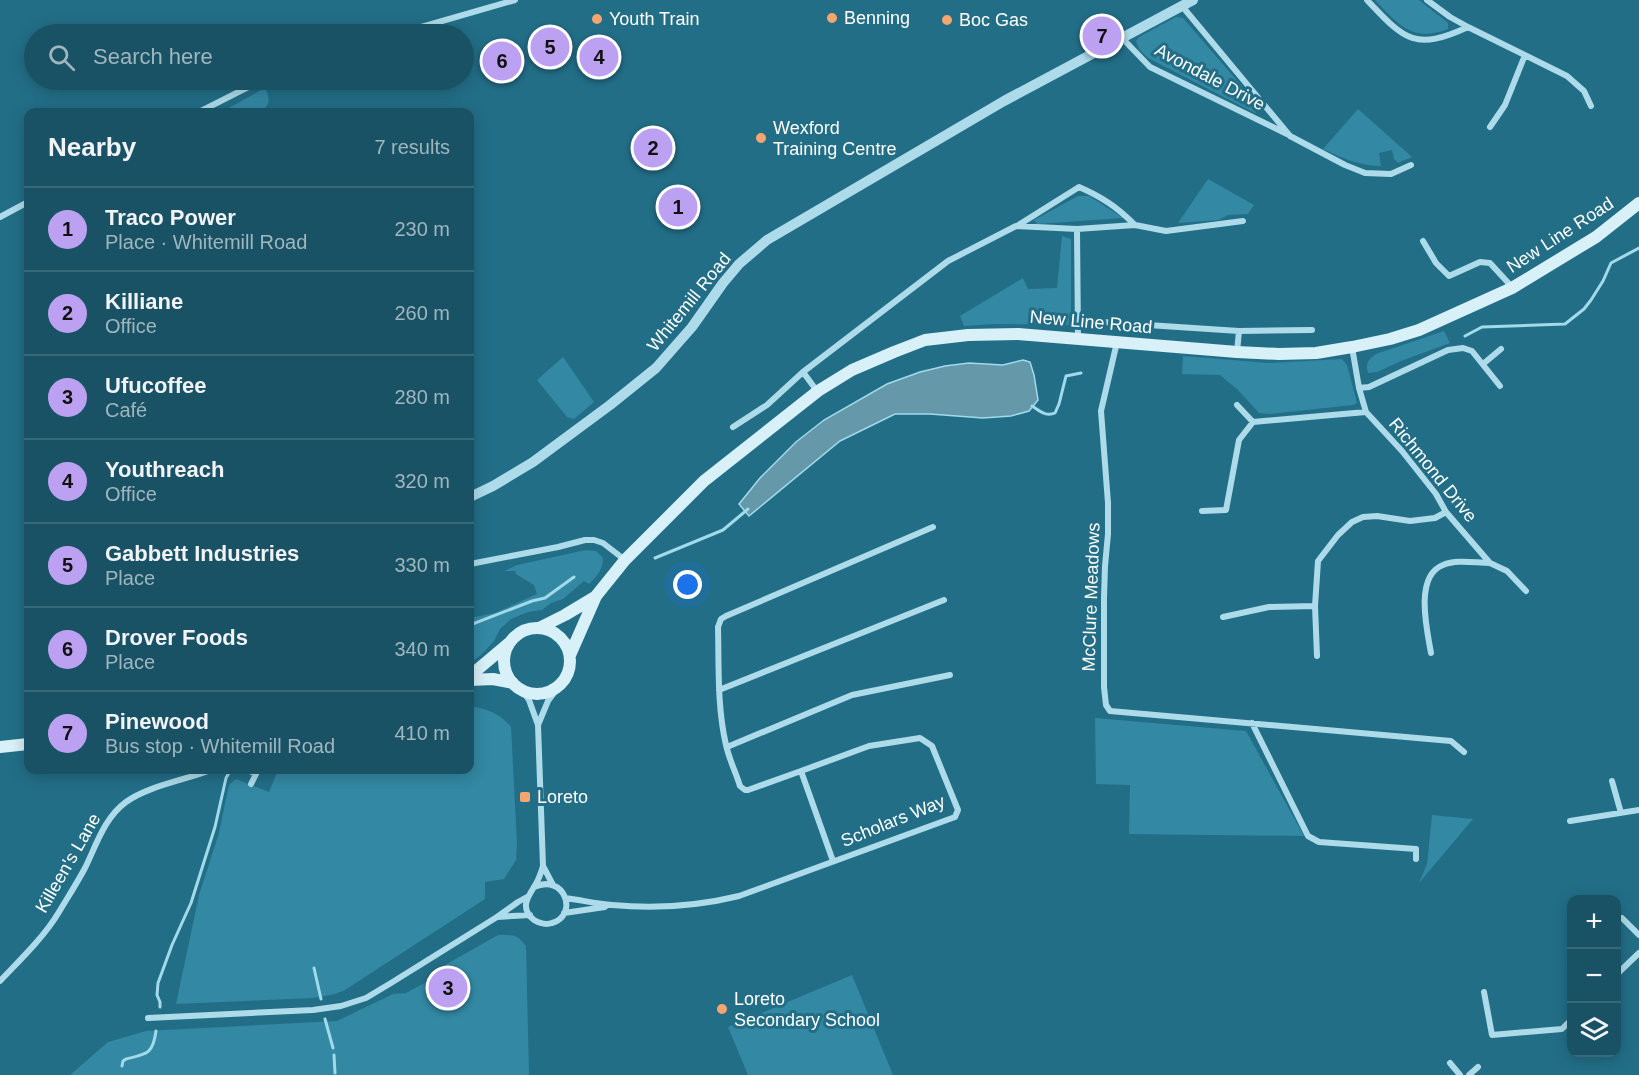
<!DOCTYPE html>
<meta charset="utf-8">
<style>
:root{--surface:#1a5265;--page:#23586b;--text:#f1f3f6;--muted:#9fb6bf;--line:#386979;--accent:#bca0f2}
body{margin:0;font-family:Helvetica,sans-serif;background:var(--page);color:var(--text)}
.controls{position:absolute;right:18px;bottom:18px;display:grid;overflow:hidden;border-radius:12px;box-shadow:0 3px 15px #0003}
.controls button{width:54px;height:54px;display:grid;place-items:center;padding:0;border:0;border-bottom:2px solid var(--line);background:var(--surface);color:var(--text);font:30px sans-serif}
.you{position:absolute;left:688px;top:585px;width:21px;height:21px;margin:-15px;border:4px solid #fff;border-radius:50%;background:#1a73e8;box-shadow:0 0 0 9px #1a73e833}
.badge{display:grid;place-items:center;width:39px;height:39px;border-radius:50%;background:var(--accent);color:#111;font-size:20px;font-weight:700}
.pin{position:absolute;translate:-50% -50%;border:3px solid #fff;box-shadow:0 2px 6px #0006}
.list{margin:0;padding:0;list-style:none}
h2{display:flex;justify-content:space-between;align-items:center;height:78px;margin:0;padding:0 24px;font-size:26px}
h2 small{font-size:20px;font-weight:400;color:var(--muted)}
.list li{display:grid;grid-template-columns:39px 1fr auto;gap:18px;align-items:center;box-sizing:border-box;height:84px;padding:0 24px;border-top:2px solid var(--line)}
.list b{display:block;font-size:22px;white-space:nowrap}
.list p{margin:0;font-size:20px;white-space:nowrap;color:var(--muted)}
.list em{font-size:20px;font-style:normal;color:var(--muted)}
.icon{flex:none;width:33px;height:33px;fill:none;stroke:currentColor;stroke-width:2;stroke-linecap:round;stroke-linejoin:round}
.map{position:relative;flex:none;width:1639px;height:1075px;overflow:hidden}
.search{position:absolute;background:var(--surface);box-shadow:0 3px 15px #0003;left:24px;top:24px;width:450px;height:66px;display:flex;align-items:center;gap:15px;box-sizing:border-box;padding:0 21px;border-radius:33px;color:var(--muted);font-size:22px}
.panel{position:absolute;background:var(--surface);box-shadow:0 3px 15px #0003;left:24px;top:108px;width:450px;height:666px;border-radius:12px}
.map>svg:first-child{display:block}
.green{fill:#3388a3}
.water{fill:#6598a9;stroke:#a1daeb;stroke-width:1.5}
.lines{fill:none;stroke-linecap:round;stroke-linejoin:round}
.stream{stroke:#a1daeb;stroke-width:3}
.minor{stroke:#addbea;stroke-width:6}
.tertiary{stroke:#addbea;stroke-width:10}
.secondary{stroke:#d8f0f8;stroke-width:12}
.poi-dot{fill:#f5a570;stroke:#226e87;stroke-width:2}
.labels{text-anchor:middle;stroke-width:6;stroke-linejoin:round;paint-order:stroke}
.poi-label{font-size:18px;fill:#fff;stroke:#226e87;text-anchor:start}
.street-label{font-size:18px;fill:#fff;stroke:#226e87}
</style>
<div class="map">
<svg width="1639" height="1075" viewBox="0 0 1639 1075">
<rect width="100%" height="100%" fill="#226e87"/>
<!-- green -->
<path class="green" d="M 1375,0 L 1419,0 L 1448,23 L 1448,29 C 1412,43 1398,24 1375,0 Z
M 1176,17 L 1183,18 L 1258,105 L 1259,110 L 1255,113 L 1148,58 L 1139,49 L 1136,41 L 1139,37 Z
M 265,88 C 280,116 245,113 229,112 L 227,109 Z
M 1358,109 L 1412,157 L 1398,163 L 1394,159 L 1392,150 L 1379,153 L 1381,166 C 1360,166 1342,158 1323,149 Z
M 1208,179 L 1254,205 L 1248,214 L 1228,215 L 1219,220 L 1178,223 Z
M 1078,196 L 1089,196 L 1123,218 L 1037,224 L 1034,220 Z
M 1062,236 L 1071,239 L 1071,325 L 995,324 L 964,326 L 960,316 L 1023,278 L 1028,289 L 1057,288 Z
M 1444,331 L 1450,343 L 1401,361 L 1377,372 L 1368,373 C 1365,363 1368,360 1376,354 Z
M 1183,356 L 1268,363 L 1342,359 L 1347,365 L 1357,403 L 1353,405 L 1269,414 L 1259,413 L 1238,390 L 1220,375 L 1182,374 Z
M 563,357 L 594,402 L 574,419 L 567,417 L 537,380 Z
M 586,550 L 596,551 L 603,558 C 603,569 597,577 589,584 L 584,581 L 563,599 L 551,603 L 542,610 L 528,612 L 511,619 L 500,629 L 494,641 L 481,655 L 470,663 L 470,618 L 495,613 L 537,594 L 534,585 L 516,574 L 515,571 L 504,571 L 517,565 Z
M 476,707 C 492,711 501,715 511,727 L 517,843 L 516,860 L 504,879 L 485,882 L 485,899 L 345,990 L 335,994 L 314,998 L 176,1004 L 199,895 L 219,833 L 229,785 L 236,779 L 269,792 L 278,770 L 470,770 L 470,708 Z
M 1095,718 L 1246,731 L 1304,836 L 1129,834 L 1130,785 L 1096,784 Z
M 1432,815 L 1473,819 L 1419,883 L 1427,864 Z
M 498,935 C 513,935 517,934 526,946 L 529,1075 L 70,1075 L 108,1042 L 146,1031 L 337,1021 L 393,994 L 406,993 L 428,981 L 438,969 Z
M 852,975 L 893,1075 L 748,1075 L 728,1027 Z"/>
<!-- water -->
<path class="water" d="M 1023,360 L 1030,362 L 1034,375 L 1038,400 L 1029,411 L 1011,416 L 983,418 L 930,414 L 895,414 L 840,441 L 749,516 L 739,504 L 760,478 L 796,442 L 824,420 L 887,384 L 920,372 L 945,366 L 969,363 L 1003,365 Z"/>
<g class="lines">
<!-- stream -->
<path class="stream" d="M 1465,336 L 1482,327 L 1565,324 L 1584,309 L 1591,300 L 1603,281 L 1611,263 L 1639,248
M 1032,406 C 1040,411 1046,417 1055,413 L 1059,404 L 1066,376 L 1081,373
M 655,558 L 723,530 L 748,509
M 470,625 L 532,601 L 545,598 L 574,577
M 314,968 L 321,999
M 160,1007 L 160,1002 L 157,995 L 158,983 L 172,945 L 191,903 L 215,827 L 226,778 L 230,771
M 325,1019 L 333,1048
M 334,1055 L 335,1073
M 122,1066 L 123,1061 L 126,1059 C 147,1054 153,1054 156,1031"/>
<!-- minor -->
<path class="minor" d="M 1367,0 C 1404,39 1414,52 1468,27
M 1427,0 L 1450,17 L 1468,27 L 1567,76 L 1584,91 L 1591,106
M 1182,6 L 1290,136 L 1345,165 L 1365,173 L 1391,174 L 1411,165
M 397,34 L 515,0
M 1122,38 L 1150,67 L 1287,134
M 199,112 L 262,80
M 1490,127 L 1505,105 L 1525,55
M 0,217 L 28,202
M 1017,226 L 1079,187 C 1102,197 1117,207 1135,225
M 1077,229 L 1078,338
M 1423,241 L 1436,263 L 1449,276 L 1480,262 L 1490,263 L 1512,287
M 1102,322 L 1239,331 L 1312,330
M 1117,342 L 1101,411 L 1108,503 L 1108,534 L 1105,566 L 1104,598 L 1104,687 L 1106,705 L 1110,711 L 1451,741 L 1464,752
M 1352,347 L 1359,388 L 1366,412 L 1402,451 L 1436,494 L 1446,512 L 1490,563 L 1507,571 L 1526,591
M 1237,352 L 1239,331
M 1483,364 L 1501,349
M 803,372 L 817,391
M 1359,388 L 1369,387 L 1448,350 L 1463,348 L 1472,351 L 1500,386
M 1237,405 L 1253,422
M 733,427 L 767,405 L 803,372 L 948,261 L 1016,226 L 1077,229 L 1135,225 L 1166,231 L 1243,221
M 1202,511 L 1226,510 L 1239,440 L 1253,422 L 1366,412
M 470,564 L 558,547 L 585,540 L 594,540 L 603,543 L 625,560
M 1223,617 L 1269,607 L 1315,606
M 1431,653 C 1427,630 1414,576 1443,565 C 1457,559 1475,563 1490,563
M 1317,656 L 1315,606 L 1318,561 L 1338,535 L 1352,522 L 1363,517 L 1377,516 L 1410,521 L 1435,518 L 1446,512
M 521,689 L 529,700 L 538,725 L 543,866 L 553,885
M 719,690 L 944,600
M 1252,723 L 1308,836 L 1319,842 L 1416,849 L 1416,859
M 538,725 L 548,701 L 560,685
M 727,747 L 852,695 L 950,675
M 248,770 L 256,774
M 801,771 L 748,790 L 745,790 L 740,786 C 736,773 729,759 726,745 C 717,706 719,667 718,627 L 721,619 L 726,616 L 933,527
M 1612,781 L 1621,813
M 251,784 L 258,770
M 1570,821 L 1639,810
M 534,887 C 565,873 579,915 552,923 C 546,925 539,923 534,920 C 520,909 527,898 534,887 C 538,881 541,873 543,866
M 565,898 C 581,900 597,904 612,905 C 655,909 698,906 739,896 L 955,817 L 958,810 L 932,746 L 920,738 L 869,746 L 801,771 L 833,861
M 564,913 L 605,907
M 497,917 L 530,915
M 1616,918 L 1622,918 L 1639,935
M 1570,965 L 1572,970
M 1616,975 L 1639,953
M 0,981 C 21,959 44,937 59,912 C 68,897 77,883 85,868 C 96,846 104,818 126,802 C 148,786 185,780 211,770
M 1484,992 L 1492,1035 L 1562,1029 L 1572,1019
M 148,1018 L 313,1010 L 341,1006 L 366,998 L 391,983 L 497,917 L 518,902 L 527,897
M 1450,1063 L 1460,1075
M 1469,1075 L 1478,1067"/>
<!-- tertiary -->
<path class="tertiary" d="M 470,497 L 493,486 L 533,462 L 610,405 L 656,368 L 692,327 L 723,283 L 739,264 L 767,240 L 1004,101 L 1193,0"/>
<!-- secondary -->
<path class="secondary" d="M 539,628 L 565,615 L 595,597
M504 661a33 33 0 1 1 66 0a33 33 0 1 1-66 0Z
M 570,655 L 596,596 L 625,560 L 704,481 L 818,391 L 852,370 L 894,352 L 925,340 L 968,335 L 1018,334 L 1237,352 L 1279,354 L 1316,353 L 1352,347 L 1390,339 L 1419,330 L 1512,288 L 1596,237 L 1639,203
M 470,674 L 477,670 L 509,643
M 470,680 L 493,679 L 513,683
M 0,747 L 28,744"/>
</g>
<!-- markers -->
<g class="poi-dot">
<circle cx="832" cy="18" r="6"/>
<circle cx="597" cy="19" r="6"/>
<circle cx="947" cy="20" r="6"/>
<circle cx="761" cy="138" r="6"/>
<rect x="519" y="791" width="12" height="12" rx="3"/>
<circle cx="722" cy="1009" r="6"/>
</g>
<g class="labels">
<!-- poi labels -->
<g class="poi-label">
<text x="844" y="24">Benning</text>
<text x="609" y="25">Youth Train</text>
<text x="959" y="26">Boc Gas</text>
<text x="773" y="134">Wexford<tspan x="773" dy="21">Training Centre</tspan></text>
<text x="537" y="803">Loreto</text>
<text x="734" y="1005">Loreto<tspan x="734" dy="21">Secondary School</tspan></text>
</g>
<!-- street labels -->
<g class="street-label">
<text transform="translate(1210 77) rotate(28)" y="6">Avondale Drive</text>
<text transform="translate(1560 235) rotate(-33)" y="6">New Line Road</text>
<text transform="translate(689 302) rotate(-51)" y="6">Whitemill Road</text>
<text transform="translate(1091 322) rotate(5)" y="6">New Line Road</text>
<text transform="translate(1433 470) rotate(51)" y="6">Richmond Drive</text>
<text transform="translate(1091 597) rotate(-88)" y="6">McClure Meadows</text>
<text transform="translate(893 821) rotate(-22)" y="6">Scholars Way</text>
<text transform="translate(68 863) rotate(-60)" y="6">Killeen's Lane</text>
</g>
</g>
</svg>
<div class="controls">
<button>+</button>
<button>−</button>
<button><svg class="icon" aria-label="layers" viewBox="0 0 24 24"><path d="M12 4l9 5-9 5-9-5zM3 14l9 5 9-5"/></svg></button>
</div>
<div class="you"></div>
<div class="pin badge" style="left:678px;top:207px">1</div>
<div class="pin badge" style="left:653px;top:148px">2</div>
<div class="pin badge" style="left:448px;top:988px">3</div>
<div class="pin badge" style="left:599px;top:57px">4</div>
<div class="pin badge" style="left:550px;top:47px">5</div>
<div class="pin badge" style="left:502px;top:61px">6</div>
<div class="pin badge" style="left:1102px;top:36px">7</div>
<div class="search"><svg class="icon" aria-label="search" viewBox="0 0 24 24"><circle cx="10" cy="10" r="6"/><path d="M15 15l6 6"/></svg>Search here</div>
<section class="panel">
<h2>Nearby<small>7 results</small></h2>
<ul class="list">
<li><span class="badge">1</span><div><b>Traco Power</b><p>Place · Whitemill Road</p></div><em>230 m</em></li>
<li><span class="badge">2</span><div><b>Killiane</b><p>Office</p></div><em>260 m</em></li>
<li><span class="badge">3</span><div><b>Ufucoffee</b><p>Café</p></div><em>280 m</em></li>
<li><span class="badge">4</span><div><b>Youthreach</b><p>Office</p></div><em>320 m</em></li>
<li><span class="badge">5</span><div><b>Gabbett Industries</b><p>Place</p></div><em>330 m</em></li>
<li><span class="badge">6</span><div><b>Drover Foods</b><p>Place</p></div><em>340 m</em></li>
<li><span class="badge">7</span><div><b>Pinewood</b><p>Bus stop · Whitemill Road</p></div><em>410 m</em></li>
</ul>
</section>
</div>
